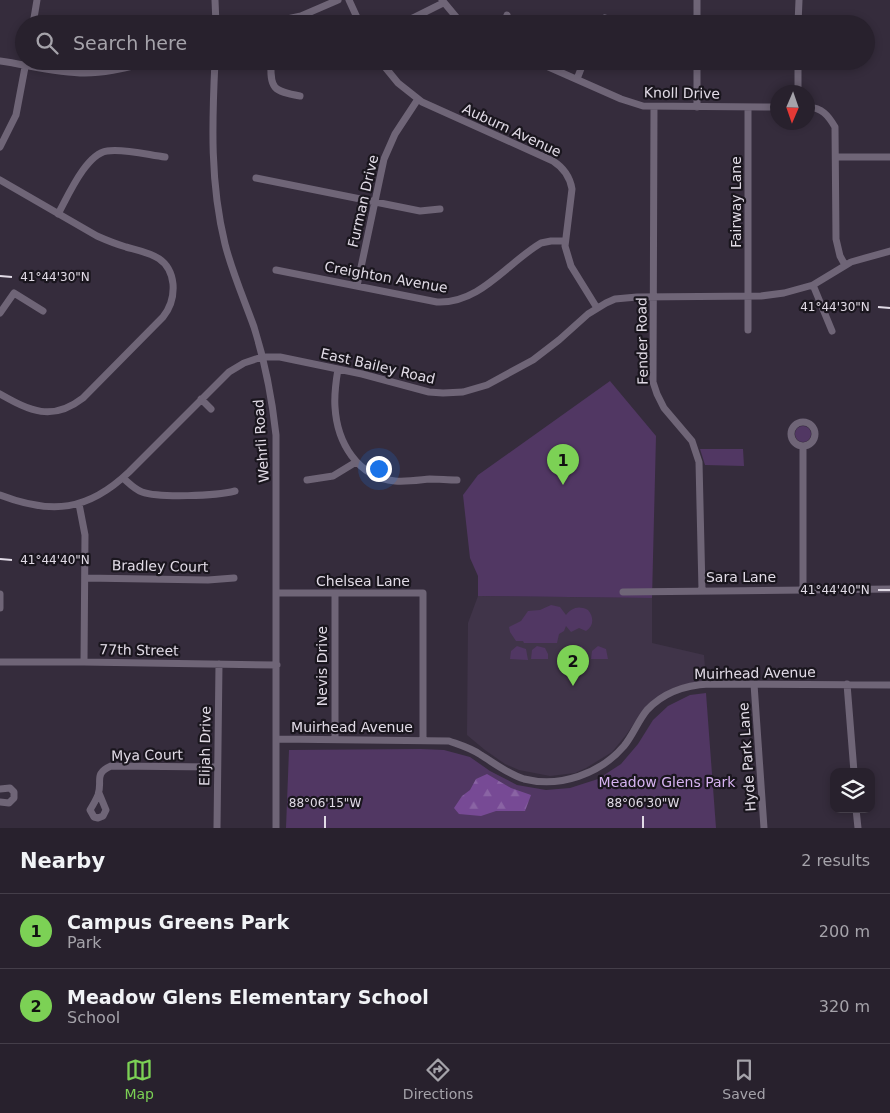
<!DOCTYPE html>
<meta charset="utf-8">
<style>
:root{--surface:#28212d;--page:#302935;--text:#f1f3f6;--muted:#a5a3aa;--line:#443e49;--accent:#7cd155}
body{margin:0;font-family:"DejaVu Sans",sans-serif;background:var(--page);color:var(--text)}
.controls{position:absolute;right:15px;bottom:15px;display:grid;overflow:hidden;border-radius:10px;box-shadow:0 2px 8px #0003}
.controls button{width:45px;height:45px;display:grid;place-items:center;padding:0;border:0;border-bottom:1px solid var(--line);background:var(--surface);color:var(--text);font:25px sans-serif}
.compass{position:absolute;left:770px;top:85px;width:45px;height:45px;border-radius:50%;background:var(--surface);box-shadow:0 2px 8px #0003;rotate:182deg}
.you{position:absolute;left:378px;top:468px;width:18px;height:18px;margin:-12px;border:4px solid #fff;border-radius:50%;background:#1a73e8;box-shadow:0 0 0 8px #1a73e833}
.badge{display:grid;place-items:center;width:32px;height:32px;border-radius:50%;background:var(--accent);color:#111;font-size:16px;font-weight:700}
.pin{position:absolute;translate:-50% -41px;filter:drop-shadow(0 1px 2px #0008)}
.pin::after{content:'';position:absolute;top:26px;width:18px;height:15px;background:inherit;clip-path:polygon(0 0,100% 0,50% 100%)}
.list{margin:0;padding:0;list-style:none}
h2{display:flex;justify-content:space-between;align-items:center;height:65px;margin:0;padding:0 20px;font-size:21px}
h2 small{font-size:16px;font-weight:400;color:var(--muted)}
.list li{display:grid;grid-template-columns:32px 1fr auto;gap:15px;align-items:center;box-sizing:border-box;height:75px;padding:0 20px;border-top:1px solid var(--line)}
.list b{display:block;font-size:19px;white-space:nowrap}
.list p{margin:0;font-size:16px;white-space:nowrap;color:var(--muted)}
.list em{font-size:16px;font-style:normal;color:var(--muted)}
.icon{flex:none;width:28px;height:28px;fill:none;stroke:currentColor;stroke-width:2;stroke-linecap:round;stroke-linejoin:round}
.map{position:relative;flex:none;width:890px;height:828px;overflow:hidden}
.search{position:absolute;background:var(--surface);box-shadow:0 2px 8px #0003;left:15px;right:15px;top:15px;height:55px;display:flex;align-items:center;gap:12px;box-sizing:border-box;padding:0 18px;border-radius:28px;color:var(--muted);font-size:19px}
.sheet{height:215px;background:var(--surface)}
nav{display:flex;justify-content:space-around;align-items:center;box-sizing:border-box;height:70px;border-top:1px solid var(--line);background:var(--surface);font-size:14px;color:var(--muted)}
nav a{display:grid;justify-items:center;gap:2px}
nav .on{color:var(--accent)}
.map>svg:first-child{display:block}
.built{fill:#403449}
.green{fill:#513763}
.forest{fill:url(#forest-firs)}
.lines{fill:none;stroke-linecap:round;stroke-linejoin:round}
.minor{stroke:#6f6577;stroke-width:7}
.ticks{fill:none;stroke:#e1dbe6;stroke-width:2}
.labels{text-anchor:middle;stroke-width:4.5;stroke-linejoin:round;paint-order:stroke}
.street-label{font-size:14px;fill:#e1dbe6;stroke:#1a161e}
.park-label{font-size:14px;fill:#d6b3f1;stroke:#1a161e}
.ticks-label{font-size:12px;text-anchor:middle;fill:#e1dbe6;stroke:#1a161e;stroke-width:4.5;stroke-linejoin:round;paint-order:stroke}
</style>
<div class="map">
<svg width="890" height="828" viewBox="0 0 890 828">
<defs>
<pattern id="forest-firs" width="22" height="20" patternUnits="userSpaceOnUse" patternTransform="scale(1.25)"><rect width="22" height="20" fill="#774a95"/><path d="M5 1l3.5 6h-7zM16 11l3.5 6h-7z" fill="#8a64a4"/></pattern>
</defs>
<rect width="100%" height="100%" fill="#352c3c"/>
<!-- built -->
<path class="built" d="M 478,596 L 652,598 L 652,643 L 704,655 L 706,680 L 673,688 L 655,699 L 644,709 L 626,735 L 612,752 L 586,768 L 575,773 L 550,776 L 519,770 L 505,764 L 485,750 L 467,735 L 468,623 Z"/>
<!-- green -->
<path class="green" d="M 610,381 L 656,436 L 652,598 L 478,596 L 478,576 L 470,558 L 463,495 L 478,475 Z
M795 434a8 8 0 1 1 16 0a8 8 0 1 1-16 0Z
M 700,449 L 743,449 L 744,466 L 705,465 Z
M 551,605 L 560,607 L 566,615 C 572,608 578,605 588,610 C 594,617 594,626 586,631 L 579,628 L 571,632 L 566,626 L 564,631 L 559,634 L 557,643 L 524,643 L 523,641 L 516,641 L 510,632 L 509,627 L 521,621 L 528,611 L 540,610 Z
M 517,646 L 526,649 L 528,660 L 510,659 L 511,651 Z
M 537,646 L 545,648 L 548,654 L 548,659 L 531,659 L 532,650 Z
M 581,646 L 586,650 L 588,659 L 571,659 L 571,653 L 573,648 Z
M 598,646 L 606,649 L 608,659 L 591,659 L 592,651 Z
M 706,693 L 716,828 L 286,828 L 289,750 L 421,749 L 444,750 L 470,757 L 490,771 L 517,785 L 546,790 L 570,788 L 598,779 L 621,764 L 638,744 L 653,720 L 668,706 L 690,695 Z"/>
<!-- forest -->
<path class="forest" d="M 487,774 L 511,788 L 531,795 L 525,811 L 496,811 L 481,816 L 459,814 L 454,808 L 462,796 L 470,790 L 476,779 Z"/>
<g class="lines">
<!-- minor -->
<path class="minor" d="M 215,0 L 216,24
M 349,0 L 360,24
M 442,0 L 462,24
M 265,20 L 272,24
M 33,24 L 37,0
M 274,24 L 278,21 L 301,16 L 338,0
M 401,24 L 443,3
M 504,24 L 507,15
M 602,24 L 605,18
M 697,24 L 697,0
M 798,24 L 799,0
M 0,61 C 28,65 57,73 85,73 C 109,73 132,66 155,61
M 215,61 C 212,123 210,183 225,244 C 232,272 244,299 254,327 C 265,362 272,398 276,435 L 276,828
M 271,61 C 270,89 273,91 300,96
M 380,61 L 398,83 L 422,102 L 553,161 C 564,168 570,177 572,189 L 565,246 L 571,266 L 597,308
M 535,61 L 621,99 L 643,106 L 778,107
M 577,79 L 584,61
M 798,92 L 798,61
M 654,107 L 653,382 L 657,394 L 664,408 L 692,441 L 699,462 L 702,590
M 697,107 L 697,61
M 808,107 C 822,108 828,115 835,127 L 836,239 L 840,256 L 845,265
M 0,147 L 16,115 L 26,62
M 837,157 L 890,157
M 256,178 L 420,211 L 440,209
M 0,180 L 97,236 C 106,240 116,244 126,247 C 148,253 170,256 173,284 C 174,297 171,307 163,317 L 83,398 C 52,422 30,411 0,394
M 58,214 C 68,196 86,154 107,151 C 122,148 149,155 165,157
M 276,270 L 437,302 C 480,304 507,263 541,243 L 551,241 L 565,241
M 813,285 L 832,331
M 357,286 L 384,159 L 395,134 L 418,99
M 0,313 L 14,293 L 43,311
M 748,330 L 748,107
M 338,369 C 336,381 334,394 335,407 C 337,442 357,477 395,481 C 407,482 419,480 430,479 C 439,479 448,480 457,480
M 201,399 L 211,409
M791 434a12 12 0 1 1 24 0a12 12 0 1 1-24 0Z
M 803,447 L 803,590
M 123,478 C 129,483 134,489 142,492 C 159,498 216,496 235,491
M 307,480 L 333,476 L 356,462
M 0,495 C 52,515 88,511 129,472 L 229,372 L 244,363 L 262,357 L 280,357 L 362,374 L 429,392 L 443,393 L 463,392 L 487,385 L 533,360 L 559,340 L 588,314 L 606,303 L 615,299 L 637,297 L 761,296 L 784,293 L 813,285 L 851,262 L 890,251
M 79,504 L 85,535 L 84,662
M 85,578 L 208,580 L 234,578
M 623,592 L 890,589
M 277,593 L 423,593 L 423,740
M 0,594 L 0,608
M 0,662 L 84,662 L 277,665
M 754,684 L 764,828
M 847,684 L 854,772
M 277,739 L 449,741 C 460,745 471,748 481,755 C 494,763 508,774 524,779 C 560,788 600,774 624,746 C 633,735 638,721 647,710 C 663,693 686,685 709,684 L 890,685
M 335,739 L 335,593
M 0,789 L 10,788 L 14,792 L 14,798 L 9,803 L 0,802
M 99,793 L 106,810 L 103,816 L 98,818 L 94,817 L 90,810 C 93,805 96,800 98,795 C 103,781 93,774 111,766 L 217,767
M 856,809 L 858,828
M 217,828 L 219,664"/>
</g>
<!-- ticks -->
<path class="ticks" d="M 0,276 L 12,277M 878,307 L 890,308M 0,559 L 12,560M 878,590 L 890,590M 325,828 L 325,816M 643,828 L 643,816"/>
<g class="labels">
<!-- street labels -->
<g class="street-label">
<text transform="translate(682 93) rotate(1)" y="5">Knoll Drive</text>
<text transform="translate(512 130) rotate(25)" y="5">Auburn Avenue</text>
<text transform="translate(363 201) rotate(-77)" y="5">Furman Drive</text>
<text transform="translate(736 202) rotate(-90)" y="5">Fairway Lane</text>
<text transform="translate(386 277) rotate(10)" y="5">Creighton Avenue</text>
<text transform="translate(642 341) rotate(-91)" y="5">Fender Road</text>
<text transform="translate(378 366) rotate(13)" y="5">East Bailey Road</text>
<text transform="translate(261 441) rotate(-94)" y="5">Wehrli Road</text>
<text transform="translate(160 566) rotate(1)" y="5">Bradley Court</text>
<text x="741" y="582">Sara Lane</text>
<text x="363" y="586">Chelsea Lane</text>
<text transform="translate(139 650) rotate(1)" y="5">77th Street</text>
<text transform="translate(322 666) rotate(-90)" y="5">Nevis Drive</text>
<text transform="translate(755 673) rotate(-1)" y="5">Muirhead Avenue</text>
<text x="352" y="732">Muirhead Avenue</text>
<text transform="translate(205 746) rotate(-89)" y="5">Elijah Drive</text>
<text transform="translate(147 755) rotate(-1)" y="5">Mya Court</text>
<text transform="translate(747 757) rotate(-94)" y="5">Hyde Park Lane</text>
</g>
<!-- park labels -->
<g class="park-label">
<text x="667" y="787">Meadow Glens Park</text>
</g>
</g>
<g class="ticks-label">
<text x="55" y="281">41°44'30"N</text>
<text x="835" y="311">41°44'30"N</text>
<text x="55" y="564">41°44'40"N</text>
<text x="835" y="594">41°44'40"N</text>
<text x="325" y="807">88°06'15"W</text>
<text x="643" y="807">88°06'30"W</text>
</g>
</svg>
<div class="controls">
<button><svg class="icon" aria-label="layers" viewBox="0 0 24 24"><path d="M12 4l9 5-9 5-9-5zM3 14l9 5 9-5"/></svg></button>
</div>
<svg class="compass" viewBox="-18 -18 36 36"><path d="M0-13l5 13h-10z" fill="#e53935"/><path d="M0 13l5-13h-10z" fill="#a5a3aa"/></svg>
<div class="you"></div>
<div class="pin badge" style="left:563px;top:485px">1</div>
<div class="pin badge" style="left:573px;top:686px">2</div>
<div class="search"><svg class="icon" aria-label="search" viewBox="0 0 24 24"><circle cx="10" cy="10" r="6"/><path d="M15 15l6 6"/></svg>Search here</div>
</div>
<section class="sheet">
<h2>Nearby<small>2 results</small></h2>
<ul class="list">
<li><span class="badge">1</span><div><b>Campus Greens Park</b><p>Park</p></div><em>200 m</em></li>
<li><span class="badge">2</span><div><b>Meadow Glens Elementary School</b><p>School</p></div><em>320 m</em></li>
</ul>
</section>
<nav>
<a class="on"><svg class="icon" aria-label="map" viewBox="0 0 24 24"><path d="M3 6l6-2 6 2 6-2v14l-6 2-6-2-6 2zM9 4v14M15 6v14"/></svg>Map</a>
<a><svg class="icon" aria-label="directions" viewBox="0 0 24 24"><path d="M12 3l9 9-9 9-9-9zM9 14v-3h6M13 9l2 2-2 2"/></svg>Directions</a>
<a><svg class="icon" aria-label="saved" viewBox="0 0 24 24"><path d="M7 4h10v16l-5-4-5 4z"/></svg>Saved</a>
</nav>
